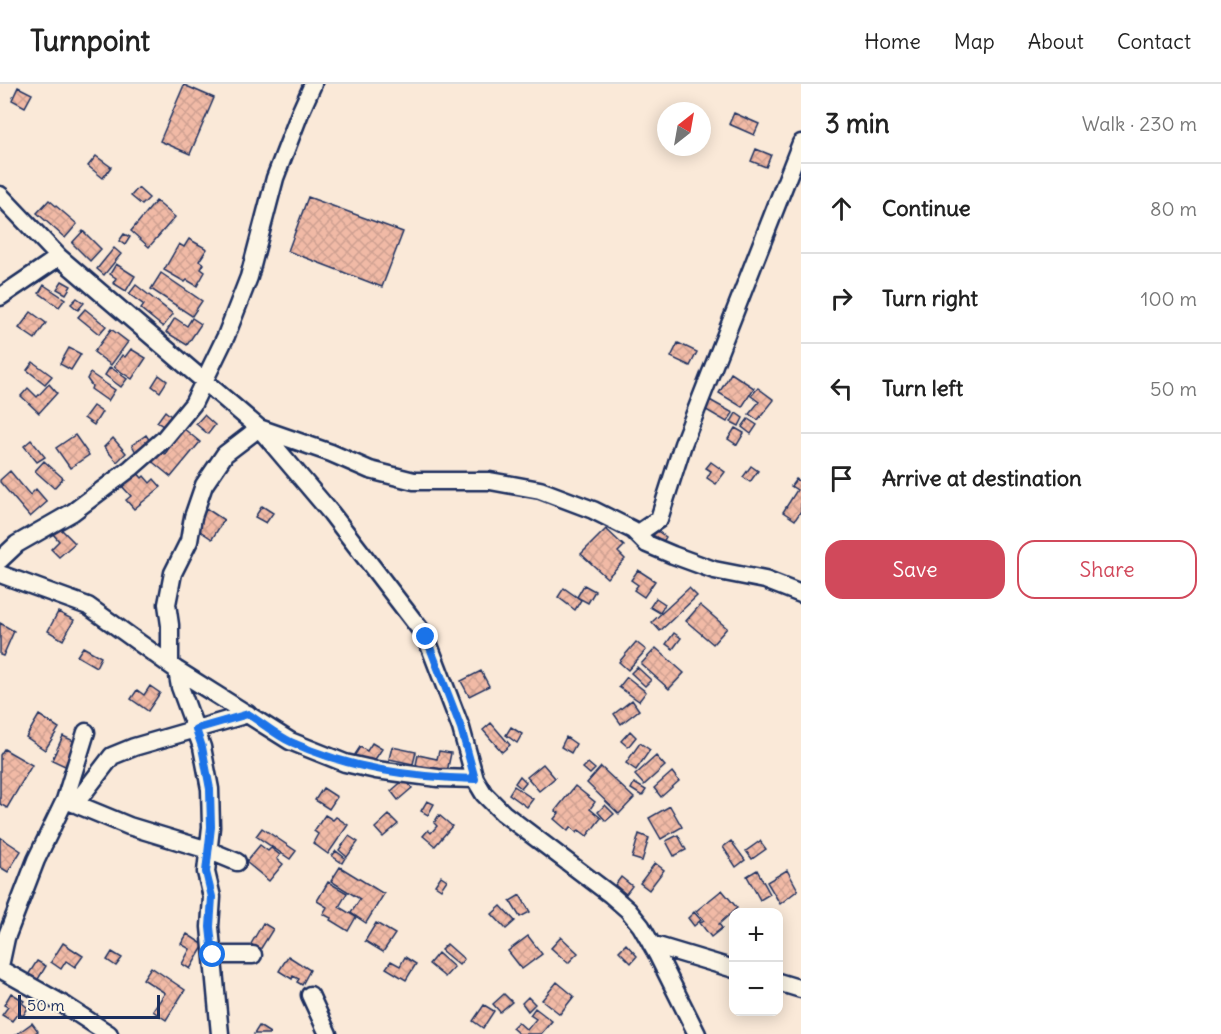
<!DOCTYPE html>
<meta charset="utf-8">
<style>
:root{--surface:#fff;--page:#f6f6f6;--text:#222;--muted:#767676;--line:#e0e0e0;--accent:#d1495b}
body{margin:0;font-family:Delius,sans-serif;background:var(--page);color:var(--text)}
.controls{position:absolute;right:18px;bottom:18px;display:grid;overflow:hidden;border-radius:12px;box-shadow:0 3px 15px #0003}
.controls button{width:54px;height:54px;display:grid;place-items:center;padding:0;border:0;border-bottom:2px solid var(--line);background:var(--surface);color:var(--text);font:30px sans-serif}
.compass{position:absolute;left:657px;top:18px;width:54px;height:54px;border-radius:50%;background:var(--surface);box-shadow:0 3px 15px #0003;rotate:31deg}
.scale{position:absolute;left:18px;bottom:15px;width:142px;box-sizing:border-box;padding-left:6px;border:3px solid #1b2f5e;border-top:0;font-size:16px;line-height:21px;white-space:nowrap;color:#1b2f5e;-webkit-text-stroke:4px #fcf5e5;paint-order:stroke}
.stop{position:absolute;width:18px;height:18px;margin:-14px;border:4px solid #1a73e8;border-radius:50%;background:#fff}
.stop.end{background:#1a73e8;border-color:#fff;box-shadow:0 2px 6px #0008}
.list{margin:0;padding:0;list-style:none}
h2{display:flex;justify-content:space-between;align-items:center;height:78px;margin:0;padding:0 24px;font-size:26px}
h2 small{font-size:20px;font-weight:400;color:var(--muted)}
.list li{display:grid;grid-template-columns:39px 1fr auto;gap:18px;align-items:center;box-sizing:border-box;height:90px;padding:0 24px;border-top:2px solid var(--line)}
.list b{display:block;font-size:22px;white-space:nowrap}
.list em{font-size:20px;font-style:normal;color:var(--muted)}
.actions{display:flex;gap:12px;padding:18px 24px}
.actions a{flex:1;padding:14px 0;border:2px solid var(--accent);border-radius:18px;text-align:center;font-size:21px;color:var(--accent)}
.actions .main{background:var(--accent);color:#fff}
.icon{flex:none;width:33px;height:33px;fill:none;stroke:currentColor;stroke-width:2;stroke-linecap:round;stroke-linejoin:round}
.map{position:relative;flex:none;width:801px;height:950px;overflow:hidden}
header{display:flex;align-items:center;gap:36px;box-sizing:border-box;height:84px;padding:0 30px;background:var(--surface);border-bottom:2px solid var(--line)}
header strong{font-size:28px}
nav{display:flex;gap:33px;margin-inline-start:auto;font-size:21px}
main{display:flex}
aside{flex:1;background:var(--surface)}
.map>svg:first-child{display:block}
.building{fill:url(#building-cross-hatch);stroke:#1b2f5e;stroke-width:1.5}
.lines{fill:none;stroke-linecap:round;stroke-linejoin:round}
.street-casing{stroke:#1b2f5e;stroke-width:21}
.street{stroke:#fcf5e5;stroke-width:16}
.route{stroke:#1a73e8;stroke-width:8}
</style>
<header>
<strong>Turnpoint</strong>
<nav><a>Home</a><a>Map</a><a>About</a><a>Contact</a></nav>
</header>
<main>
<div class="map">
<svg width="801" height="950" viewBox="0 0 801 950">
<defs>
<pattern id="building-cross-hatch" width="8" height="8" patternUnits="userSpaceOnUse" patternTransform="scale(1.5)"><rect width="8" height="8" fill="#f1baa6"/><path d="M0 0l8 8M0 8l8-8" fill="none" stroke="#cea091"/></pattern>
</defs>
<rect width="100%" height="100%" fill="#fae9d8"/>
<filter id="ink" filterUnits="userSpaceOnUse"><feTurbulence type="fractalNoise" baseFrequency=".0167" numOctaves="2"/><feDisplacementMap in="SourceGraphic" scale="12" xChannelSelector="R" yChannelSelector="G"/><feConvolveMatrix kernelMatrix="1 2 1 2 8 2 1 2 1" color-interpolation-filters="sRGB"/></filter>
<g filter="url(#ink)">
<!-- building -->
<path class="building" d="M 184,1 L 214,14 L 190,70 L 160,57 Z
M 18,3 L 32,10 L 25,23 L 12,16 Z
M 734,29 L 759,40 L 754,51 L 729,40 Z
M 756,65 L 771,71 L 766,83 L 751,77 Z
M 96,72 L 111,83 L 103,94 L 88,82 Z
M 138,104 L 149,114 L 142,121 L 131,112 Z
M 308,113 L 403,148 L 382,203 L 288,167 Z
M 49,116 L 77,140 L 65,154 L 37,129 Z
M 156,117 L 175,133 L 149,163 L 131,147 Z
M 83,147 L 101,165 L 90,177 L 72,159 Z
M 124,150 L 130,153 L 125,161 L 119,157 Z
M 189,155 L 207,165 L 199,177 L 204,180 L 201,185 L 205,188 L 197,202 L 187,196 L 185,198 L 164,186 L 179,160 L 184,163 Z
M 114,164 L 121,170 L 104,191 L 97,185 Z
M 116,180 L 135,192 L 126,207 L 113,199 L 116,194 L 110,190 Z
M 161,189 L 202,217 L 192,232 L 151,205 Z
M 62,197 L 71,202 L 66,210 L 57,205 Z
M 44,201 L 65,215 L 59,223 L 39,209 Z
M 136,201 L 173,230 L 163,243 L 141,225 L 144,221 L 129,210 Z
M 77,214 L 84,219 L 78,226 L 71,220 Z
M 85,225 L 106,242 L 99,250 L 78,233 Z
M 31,228 L 46,239 L 35,255 L 19,244 Z
M 175,234 L 187,242 L 192,234 L 201,240 L 187,261 L 166,248 Z
M 111,245 L 128,258 L 111,281 L 94,268 Z
M 678,259 L 697,268 L 690,282 L 671,273 Z
M 69,264 L 81,270 L 71,286 L 60,280 Z
M 131,265 L 146,274 L 132,295 L 114,283 L 122,271 L 125,273 Z
M 33,278 L 52,292 L 45,300 L 27,286 Z
M 110,283 L 127,295 L 121,303 L 105,291 Z
M 90,289 L 115,306 L 108,317 L 91,305 L 92,302 L 87,295 Z
M 731,289 L 754,304 L 742,323 L 719,309 Z
M 159,291 L 167,297 L 160,308 L 152,302 Z
M 49,300 L 57,309 L 39,329 L 21,312 L 28,304 L 37,313 Z
M 758,304 L 774,316 L 758,336 L 749,330 L 759,318 L 751,312 Z
M 706,314 L 733,329 L 727,338 L 701,323 Z
M 93,322 L 102,328 L 94,341 L 84,334 Z
M 165,327 L 171,332 L 163,342 L 157,338 Z
M 736,329 L 743,334 L 739,342 L 731,338 Z
M 204,331 L 215,341 L 208,350 L 196,340 Z
M 748,335 L 757,341 L 751,350 L 742,343 Z
M 183,344 L 200,358 L 171,393 L 149,375 L 158,364 L 165,370 Z
M 735,344 L 744,349 L 737,361 L 728,355 Z
M 75,351 L 89,371 L 70,384 L 56,364 Z
M 146,351 L 152,360 L 137,370 L 132,361 Z
M 113,354 L 126,369 L 117,378 L 104,363 Z
M 31,356 L 45,373 L 37,378 L 24,362 Z
M 44,377 L 63,394 L 54,404 L 35,387 Z
M 711,378 L 725,388 L 716,400 L 707,394 L 711,387 L 706,384 Z
M 751,382 L 758,387 L 750,398 L 743,393 Z
M 10,387 L 30,411 L 36,405 L 47,418 L 30,433 L 0,398 L 0,396 Z
M 136,387 L 142,394 L 144,392 L 150,399 L 154,395 L 161,403 L 134,425 L 126,416 L 131,412 L 120,400 Z
M 796,395 L 801,398 L 801,427 L 795,436 L 783,428 L 797,406 L 791,402 Z
M 262,422 L 273,429 L 266,439 L 255,433 Z
M 207,425 L 224,436 L 212,455 L 194,443 Z
M 60,444 L 75,459 L 59,473 L 51,465 L 59,457 L 53,450 Z
M 606,445 L 624,462 L 618,468 L 625,475 L 607,494 L 581,470 Z
M 656,446 L 666,453 L 663,458 L 653,451 Z
M 638,486 L 655,497 L 644,513 L 634,506 L 638,501 L 631,496 Z
M 584,501 L 595,507 L 588,519 L 577,513 Z
M 564,504 L 581,516 L 575,526 L 558,513 Z
M 689,504 L 697,512 L 660,547 L 652,538 Z
M 656,514 L 665,520 L 660,529 L 650,523 Z
M 700,521 L 727,544 L 713,560 L 686,537 Z
M 58,528 L 74,536 L 63,556 L 48,547 Z
M 0,539 L 14,547 L 3,572 L 0,571 Z
M 674,549 L 681,554 L 673,565 L 666,560 Z
M 636,558 L 646,566 L 628,586 L 619,578 Z
M 83,563 L 101,573 L 96,583 L 77,572 Z
M 656,564 L 684,589 L 669,605 L 641,580 Z
M 637,583 L 651,596 L 645,602 L 631,589 Z
M 481,587 L 489,602 L 469,612 L 461,597 Z
M 627,593 L 646,608 L 639,617 L 619,603 Z
M 150,602 L 160,609 L 148,627 L 131,615 L 137,606 L 144,611 Z
M 632,616 L 639,626 L 621,640 L 614,630 Z
M 39,631 L 59,644 L 45,666 L 26,653 Z
M 491,639 L 510,661 L 502,668 L 483,646 Z
M 511,643 L 522,650 L 517,659 L 506,651 Z
M 630,647 L 636,653 L 628,663 L 621,657 Z
M 63,652 L 76,658 L 65,682 L 52,676 Z
M 566,653 L 576,660 L 571,669 L 561,663 Z
M 372,659 L 382,665 L 370,683 L 354,672 L 360,663 L 367,667 Z
M 640,659 L 650,666 L 636,686 L 626,679 Z
M 392,663 L 416,668 L 413,680 L 389,675 Z
M 4,665 L 32,681 L 7,724 L 0,720 L 0,671 Z
M 439,667 L 451,669 L 447,688 L 416,681 L 418,671 L 437,675 Z
M 656,672 L 665,682 L 644,701 L 635,691 Z
M 588,679 L 595,685 L 590,690 L 583,684 Z
M 543,680 L 555,694 L 539,707 L 527,693 Z
M 601,683 L 634,714 L 619,730 L 587,699 Z
M 672,688 L 679,697 L 661,713 L 654,704 Z
M 520,692 L 526,698 L 521,704 L 515,699 Z
M 405,695 L 412,704 L 398,716 L 391,707 Z
M 634,699 L 646,706 L 642,712 L 631,705 Z
M 514,702 L 533,715 L 527,723 L 509,710 Z
M 575,702 L 595,718 L 590,725 L 601,734 L 587,752 L 579,746 L 577,749 L 571,743 L 568,747 L 554,735 L 559,729 L 555,727 Z
M 323,704 L 337,713 L 329,725 L 315,716 Z
M 427,717 L 434,720 L 428,731 L 421,727 Z
M 605,721 L 614,730 L 606,737 L 598,728 Z
M 670,722 L 682,743 L 661,755 L 649,734 Z
M 325,731 L 333,736 L 336,733 L 348,741 L 328,770 L 313,759 L 318,750 L 314,747 Z
M 389,731 L 398,740 L 383,753 L 375,744 Z
M 439,731 L 452,742 L 435,762 L 423,752 L 428,746 L 431,749 L 437,742 L 434,739 Z
M 262,744 L 296,767 L 290,775 L 256,752 Z
M 639,750 L 649,754 L 642,777 L 632,774 Z
M 678,751 L 686,766 L 674,772 L 666,757 Z
M 349,752 L 358,758 L 347,773 L 339,766 Z
M 0,753 L 21,767 L 8,788 L 0,783 Z
M 731,757 L 745,776 L 736,783 L 723,763 Z
M 760,757 L 766,765 L 752,775 L 746,767 Z
M 260,761 L 268,767 L 271,764 L 280,771 L 277,775 L 283,780 L 269,797 L 246,778 Z
M 336,767 L 345,774 L 342,779 L 332,772 Z
M 655,779 L 664,786 L 649,806 L 640,799 Z
M 340,783 L 384,810 L 366,839 L 351,829 L 360,815 L 331,797 Z
M 757,786 L 770,810 L 760,816 L 747,792 Z
M 787,786 L 798,806 L 780,820 L 767,798 Z
M 441,792 L 447,796 L 441,805 L 435,801 Z
M 621,793 L 632,802 L 626,810 L 615,801 Z
M 328,798 L 347,809 L 339,823 L 356,833 L 348,847 L 330,836 L 331,834 L 323,830 L 327,823 L 317,817 Z
M 722,806 L 737,824 L 719,840 L 722,844 L 711,853 L 700,839 L 704,836 L 696,827 Z
M 520,811 L 530,828 L 520,833 L 510,817 Z
M 501,822 L 515,837 L 506,845 L 492,830 Z
M 694,828 L 701,836 L 694,842 L 688,834 Z
M 263,839 L 273,845 L 260,866 L 251,860 Z
M 376,839 L 395,850 L 383,868 L 365,857 Z
M 187,850 L 204,861 L 190,885 L 182,880 L 190,865 L 181,860 Z
M 528,852 L 542,870 L 522,885 L 508,867 Z
M 561,853 L 578,869 L 568,879 L 551,864 Z
M 63,859 L 83,872 L 75,883 L 66,877 L 61,885 L 51,878 Z
M 447,860 L 464,875 L 459,881 L 441,866 Z
M 626,860 L 637,872 L 631,879 L 619,867 Z
M 112,868 L 122,874 L 116,882 L 107,876 Z
M 438,869 L 454,883 L 445,893 L 429,880 Z
M 288,872 L 310,886 L 302,901 L 297,898 L 299,895 L 293,892 L 292,895 L 279,887 Z
M 405,873 L 416,880 L 406,896 L 386,884 L 391,877 L 400,882 Z
M 37,877 L 46,882 L 37,897 L 28,891 Z
M 151,883 L 185,906 L 166,936 L 153,927 L 165,909 L 143,895 Z
M 557,898 L 574,912 L 560,930 L 542,916 Z
M 11,909 L 24,917 L 22,919 L 28,924 L 23,932 L 18,929 L 12,937 L 2,931 L 8,923 L 4,921 Z
M 504,910 L 512,918 L 500,928 L 493,920 Z
M 528,913 L 535,920 L 528,927 L 522,919 Z
M 484,921 L 494,927 L 483,944 L 473,937 Z
M 535,924 L 552,937 L 541,950 L 519,950 L 512,944 L 518,938 L 527,946 L 536,935 L 530,931 Z
M 32,939 L 38,947 L 34,950 L 17,950 Z
M 259,942 L 270,949 L 269,950 L 254,950 Z"/>
<g class="lines">
<!-- street casing -->
<g class="street-casing">
<path id="street" d="M 0,111 L 59,173 L 259,344 L 331,429 L 426,553 L 461,644 L 475,695 L 484,710 L 503,729 L 611,811 L 628,826 L 641,842 L 657,870 L 697,950
M 0,213 L 59,173
M 637,450 L 659,435 L 683,360 L 801,59
M 0,476 L 17,460 L 73,428 L 131,384 L 164,355 L 193,320 L 226,252 L 249,193 L 275,94 L 300,29 L 313,0
M 0,490 L 88,522 L 177,586 L 290,657 L 345,679 L 376,686 L 438,694 L 475,695
M 170,581 L 170,541 L 167,520 L 173,489 L 189,457 L 193,433 L 204,401 L 225,370 L 259,344 L 331,369 L 370,386 L 414,397 L 490,397 L 540,406 L 593,426 L 633,446 L 647,460 L 673,471 L 714,486 L 765,496 L 801,510
M 177,586 L 180,603 L 202,663 L 210,705 L 211,743 L 206,788 L 212,813 L 210,843 L 220,950
M 66,716 L 129,742 L 208,766 L 237,778
M 75,720 L 112,672 L 134,663 L 248,630
M 651,860 L 734,885
M 213,871 L 253,871
M 0,882 L 6,854 L 36,776 L 65,716 L 86,648
M 0,885 L 66,922 L 109,950
M 778,898 L 801,905
M 310,911 L 328,950"/>
</g>
<!-- street -->
<use href="#street" class="street"/>
</g>
</g>
<g class="lines" filter="url(#ink)">
<!-- route -->
<path class="route" d="M 213,871 L 210,843 L 212,813 L 206,788 L 211,743 L 210,705 L 202,663 L 196,645 L 248,630 C 262,639 276,651 291,658 C 350,685 411,693 475,695 L 461,644 L 426,553"/>
</g>
</svg>
<div class="controls">
<button>+</button>
<button>−</button>
</div>
<svg class="compass" viewBox="-18 -18 36 36"><path d="M0-13l5 13h-10z" fill="#e53935"/><path d="M0 13l5-13h-10z" fill="#767676"/></svg>
<div class="scale">50 m</div>
<div class="stop" style="left:213px;top:871px"></div>
<div class="stop end" style="left:426px;top:553px"></div>
</div>
<aside>
<h2>3 min<small>Walk · 230 m</small></h2>
<ul class="list">
<li><svg class="icon" aria-label="ahead" viewBox="0 0 24 24"><path d="M12 20V5M6 11l6-6 6 6"/></svg><div><b>Continue</b></div><em>80 m</em></li>
<li><svg class="icon" aria-label="right" viewBox="0 0 24 24"><path d="M7 20v-9h11M14 6l5 5-5 5"/></svg><div><b>Turn right</b></div><em>100 m</em></li>
<li><svg class="icon" aria-label="left" viewBox="0 0 24 24"><path d="M17 20v-9H6M10 6l-5 5 5 5"/></svg><div><b>Turn left</b></div><em>50 m</em></li>
<li><svg class="icon" aria-label="arrive" viewBox="0 0 24 24"><path d="M6 21V4h12l-3 4 3 4H6"/></svg><div><b>Arrive at destination</b></div></li>
</ul>
<div class="actions"><a class="main">Save</a><a>Share</a></div>
</aside>
</main>
